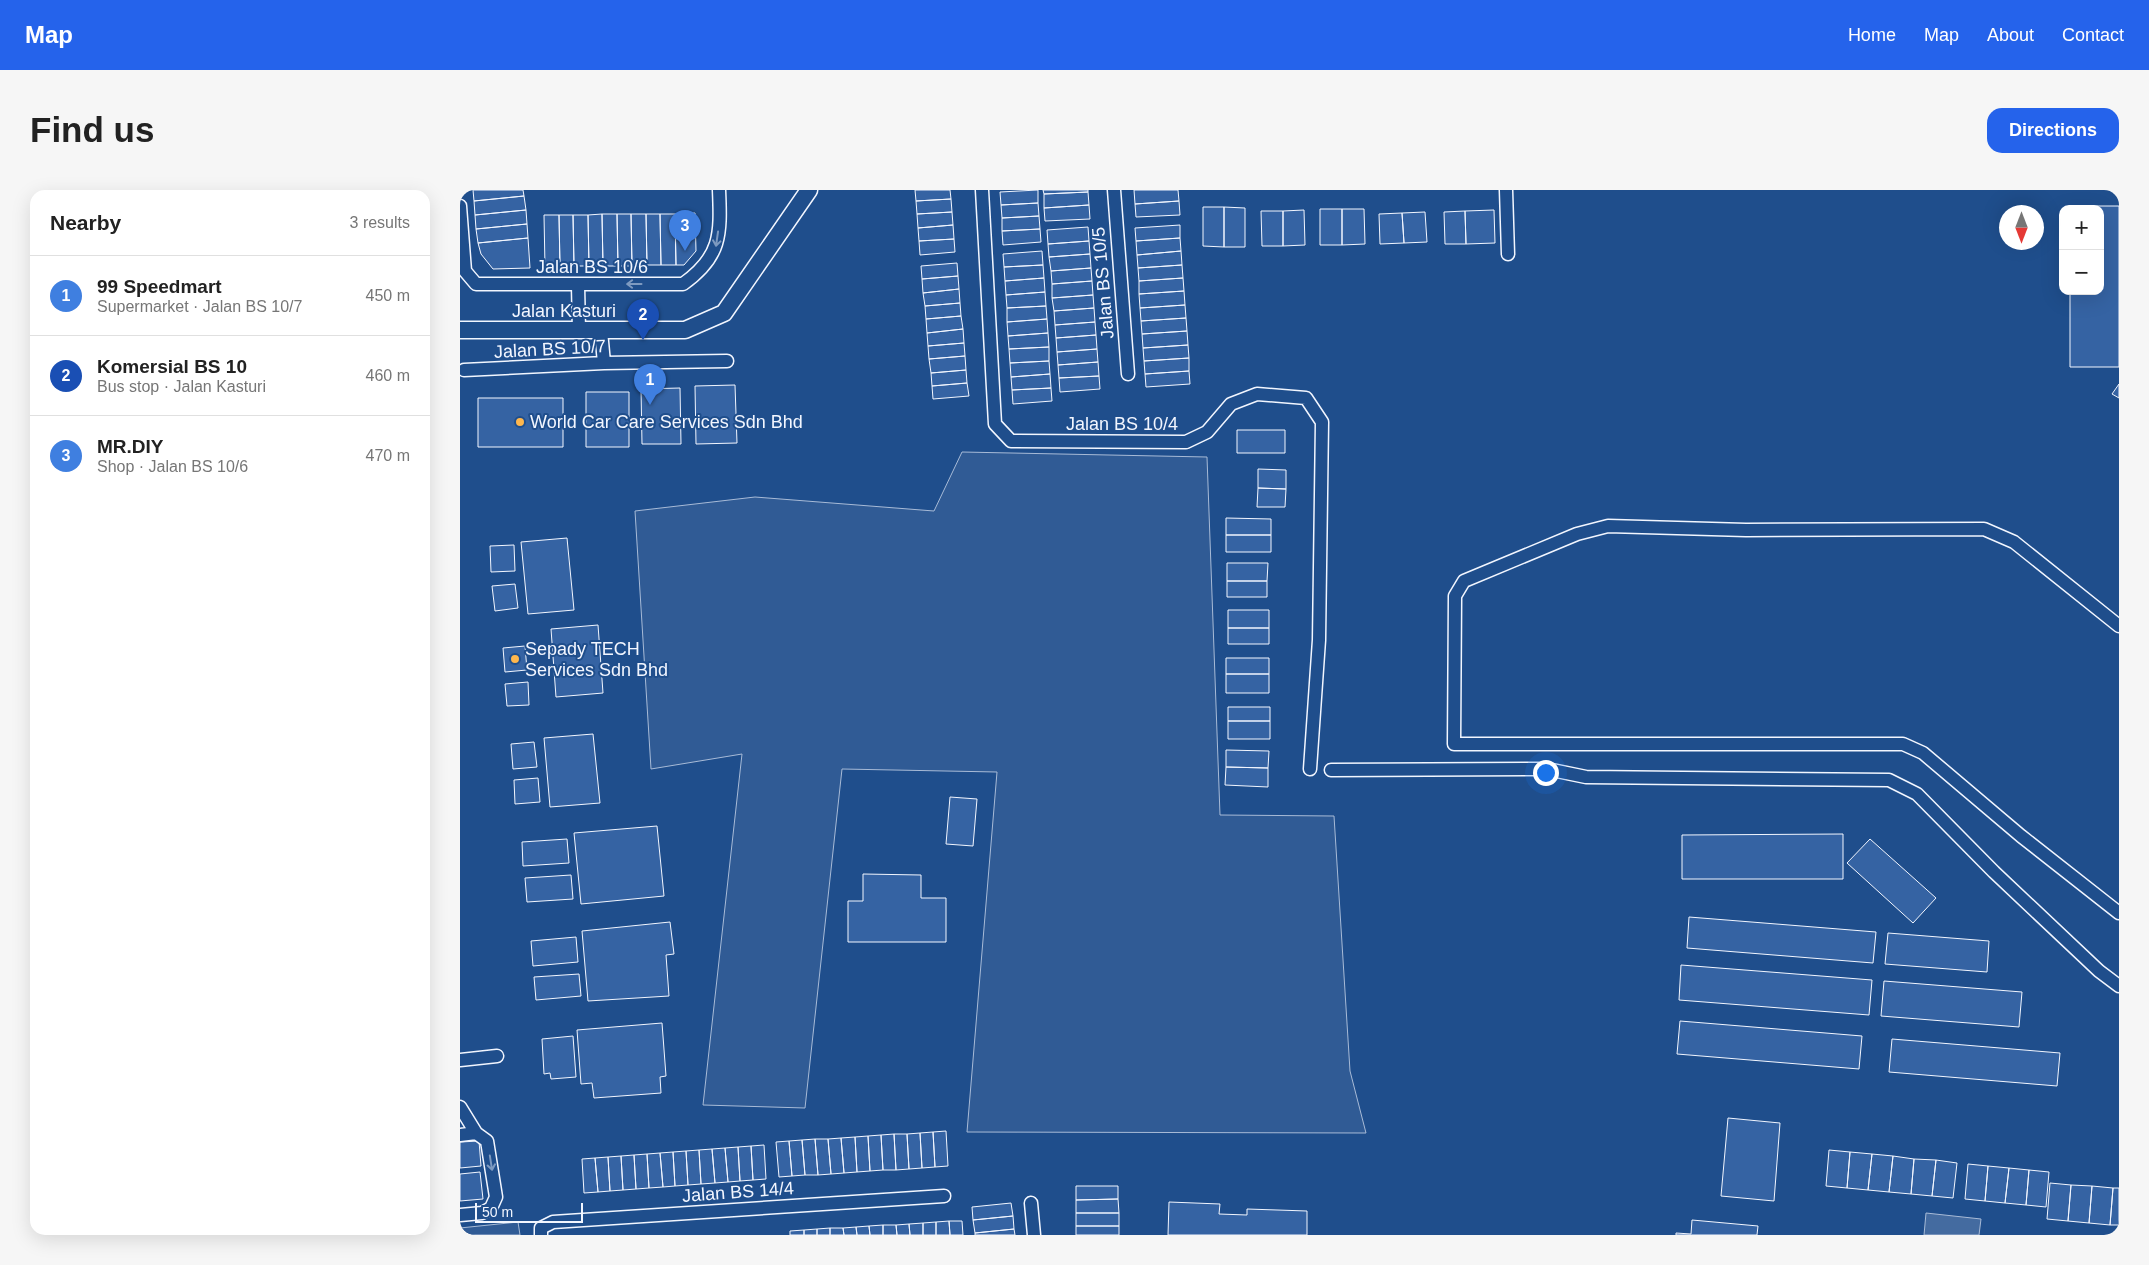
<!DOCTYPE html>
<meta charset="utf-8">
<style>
:root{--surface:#fff;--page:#f6f6f6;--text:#222;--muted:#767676;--line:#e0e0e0;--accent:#2563eb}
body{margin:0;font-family:Arial,sans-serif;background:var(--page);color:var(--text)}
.controls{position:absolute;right:15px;top:15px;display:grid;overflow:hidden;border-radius:10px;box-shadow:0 5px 20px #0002}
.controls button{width:45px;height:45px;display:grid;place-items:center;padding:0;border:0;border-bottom:1px solid var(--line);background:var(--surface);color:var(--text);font:25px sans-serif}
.compass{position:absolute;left:1539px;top:15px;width:45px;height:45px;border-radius:50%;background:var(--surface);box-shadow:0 5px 20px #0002;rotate:180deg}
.scale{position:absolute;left:15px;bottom:12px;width:108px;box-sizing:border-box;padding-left:5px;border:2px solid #f2f6ff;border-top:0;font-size:14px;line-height:18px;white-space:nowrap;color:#f2f6ff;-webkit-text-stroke:4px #1f4e8c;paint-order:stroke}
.you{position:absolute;left:1085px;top:582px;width:18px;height:18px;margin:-12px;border:4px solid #fff;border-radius:50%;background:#1a73e8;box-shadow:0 0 0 8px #1a73e833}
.badge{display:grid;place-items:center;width:32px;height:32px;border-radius:50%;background:var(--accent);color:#fff;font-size:16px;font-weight:700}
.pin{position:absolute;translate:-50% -41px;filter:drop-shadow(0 1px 2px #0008)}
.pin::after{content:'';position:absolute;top:26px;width:18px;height:15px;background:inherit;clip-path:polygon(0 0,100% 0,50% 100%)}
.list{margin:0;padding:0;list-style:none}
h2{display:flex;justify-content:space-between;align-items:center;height:65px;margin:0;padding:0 20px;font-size:21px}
h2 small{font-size:16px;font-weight:400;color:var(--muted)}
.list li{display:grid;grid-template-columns:32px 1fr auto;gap:15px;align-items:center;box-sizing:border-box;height:80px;padding:0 20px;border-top:1px solid var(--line)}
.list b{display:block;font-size:19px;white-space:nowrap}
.list p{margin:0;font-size:16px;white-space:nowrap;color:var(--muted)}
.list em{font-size:16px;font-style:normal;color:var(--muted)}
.map{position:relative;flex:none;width:1659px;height:1045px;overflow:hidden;border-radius:15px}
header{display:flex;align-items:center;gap:30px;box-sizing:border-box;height:70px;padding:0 25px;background:var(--accent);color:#fff}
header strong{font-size:24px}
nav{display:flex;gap:28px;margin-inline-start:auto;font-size:18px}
.intro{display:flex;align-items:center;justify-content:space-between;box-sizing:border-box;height:120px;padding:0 30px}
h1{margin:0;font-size:35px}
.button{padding:12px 22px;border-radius:15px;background:var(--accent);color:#fff;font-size:18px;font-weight:700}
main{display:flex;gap:30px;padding:0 30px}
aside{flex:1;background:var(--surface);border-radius:15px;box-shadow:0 5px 20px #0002}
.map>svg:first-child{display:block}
.built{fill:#305b95;stroke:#a8bbd7}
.water{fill:#446ba0;stroke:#a8bbd7}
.building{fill:#3563a3;stroke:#f2f6ff}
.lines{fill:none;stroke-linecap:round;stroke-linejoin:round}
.minor-casing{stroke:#f2f6ff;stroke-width:15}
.tertiary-casing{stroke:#f2f6ff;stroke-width:19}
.minor{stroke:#1f4e8c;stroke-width:12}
.tertiary{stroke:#1f4e8c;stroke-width:16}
.oneway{stroke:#7e9ac0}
.poi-dot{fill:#ffb74d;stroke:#1f4e8c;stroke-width:2}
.labels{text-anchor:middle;stroke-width:4;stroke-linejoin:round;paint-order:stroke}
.street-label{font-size:18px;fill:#f2f6ff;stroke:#1f4e8c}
.poi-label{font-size:18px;fill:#f2f6ff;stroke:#1f4e8c;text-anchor:start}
</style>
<header>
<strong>Map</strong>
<nav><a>Home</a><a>Map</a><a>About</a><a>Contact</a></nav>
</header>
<div class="intro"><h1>Find us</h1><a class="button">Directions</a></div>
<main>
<aside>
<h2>Nearby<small>3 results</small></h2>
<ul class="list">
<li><span class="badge" style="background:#3f7fe0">1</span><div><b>99 Speedmart</b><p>Supermarket · Jalan BS 10/7</p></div><em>450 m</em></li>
<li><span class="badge" style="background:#1a4fb4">2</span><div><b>Komersial BS 10</b><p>Bus stop · Jalan Kasturi</p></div><em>460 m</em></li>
<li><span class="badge" style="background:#3f7fe0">3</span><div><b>MR.DIY</b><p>Shop · Jalan BS 10/6</p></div><em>470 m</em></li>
</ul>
</aside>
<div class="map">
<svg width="1659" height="1045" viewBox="0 0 1659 1045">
<rect width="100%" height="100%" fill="#1f4e8c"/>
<!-- built -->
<path class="built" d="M 502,262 L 747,267 L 760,625 L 874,626 L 890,881 L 906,943 L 507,942 L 537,582 L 382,579 L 345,918 L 243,915 L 282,564 L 191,579 L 175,321 L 295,307 L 474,321 Z
M 58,1032 L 60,1045 L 0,1045 L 0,1038 Z"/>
<!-- water -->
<path class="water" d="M 1466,1023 L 1521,1029 L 1519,1045 L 1464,1045 Z"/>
<!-- building -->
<path class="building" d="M 13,0 L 63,0 L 64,6 L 14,11 Z
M 455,0 L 490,0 L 491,9 L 456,11 Z
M 578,0 L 578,13 L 541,15 L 540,2 Z
M 583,0 L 628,0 L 628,2 L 584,4 Z
M 674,0 L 718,0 L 719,11 L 675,14 Z
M 628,2 L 629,15 L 584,18 L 584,4 Z
M 64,6 L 66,20 L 15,25 L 14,11 Z
M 491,9 L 492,22 L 457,24 L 456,11 Z
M 719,11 L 720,25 L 676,27 L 675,14 Z
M 578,13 L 579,26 L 542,28 L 541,15 Z
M 629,15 L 630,29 L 585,31 L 584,18 Z
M 1610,16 L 1659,16 L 1659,177 L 1610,177 L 1610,101 L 1640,101 L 1640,19 L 1610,19 Z
M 743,17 L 764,17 L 764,57 L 743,56 Z
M 764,17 L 785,18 L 785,57 L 764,57 Z
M 860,19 L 882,19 L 882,55 L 860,55 Z
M 882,19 L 904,19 L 905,54 L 882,55 Z
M 66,20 L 67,34 L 16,39 L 15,25 Z
M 844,20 L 845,55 L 823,56 L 823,21 Z
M 1034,20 L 1035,53 L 1006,54 L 1005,21 Z
M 801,21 L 823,21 L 823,56 L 802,56 Z
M 1005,21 L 1006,54 L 985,54 L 984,22 Z
M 492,22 L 493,35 L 458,38 L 457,24 Z
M 965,22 L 967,52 L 944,53 L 942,23 Z
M 235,23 L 236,61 L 224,75 L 216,75 L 215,24 Z
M 942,23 L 944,53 L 920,54 L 919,24 Z
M 142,24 L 157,24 L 158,76 L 143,76 Z
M 142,24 L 143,76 L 129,76 L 128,25 Z
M 157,24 L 171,24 L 172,76 L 158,76 Z
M 171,24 L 186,24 L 187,75 L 172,76 Z
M 186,24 L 200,24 L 201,75 L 187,75 Z
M 200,24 L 215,24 L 216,75 L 201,75 Z
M 84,25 L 99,25 L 100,77 L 85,77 Z
M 99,25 L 113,25 L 114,76 L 100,77 Z
M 113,25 L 128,25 L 129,76 L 114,76 Z
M 579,26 L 580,39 L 542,41 L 542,28 Z
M 67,34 L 68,48 L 18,53 L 16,39 Z
M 493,35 L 494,49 L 459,51 L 458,38 Z
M 720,35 L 720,48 L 676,51 L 675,38 Z
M 628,37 L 629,51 L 588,54 L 587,40 Z
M 580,39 L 581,52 L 543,55 L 542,41 Z
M 68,48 L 70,78 L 33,79 L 21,64 L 18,53 Z
M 720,48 L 721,61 L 677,65 L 676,51 Z
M 494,49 L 495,62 L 460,65 L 459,51 Z
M 629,51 L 630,64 L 589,67 L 588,54 Z
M 582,61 L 583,75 L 544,77 L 543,64 Z
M 721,61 L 722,75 L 678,78 L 677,65 Z
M 630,64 L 631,78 L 591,81 L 589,67 Z
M 497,73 L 498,86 L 462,89 L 461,76 Z
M 583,75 L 584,88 L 545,91 L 544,77 Z
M 722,75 L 723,88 L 679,91 L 678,78 Z
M 631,78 L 632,91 L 592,94 L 591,81 Z
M 498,86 L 499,99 L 463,103 L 462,89 Z
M 584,88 L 585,102 L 546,105 L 545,91 Z
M 723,88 L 724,101 L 679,104 L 679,91 Z
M 632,91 L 633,105 L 592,108 L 592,94 Z
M 499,99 L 500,113 L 465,116 L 463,103 Z
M 724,101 L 725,115 L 680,118 L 679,104 Z
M 585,102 L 586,116 L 547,118 L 546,105 Z
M 633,105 L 634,118 L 594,121 L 592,108 Z
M 500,113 L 501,126 L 466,129 L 465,116 Z
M 725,115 L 726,128 L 681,131 L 680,118 Z
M 586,116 L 587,129 L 547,132 L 547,118 Z
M 634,118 L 635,132 L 595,135 L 594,121 Z
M 501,126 L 503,139 L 467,143 L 466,129 Z
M 726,128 L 727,141 L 682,144 L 681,131 Z
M 587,129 L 588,143 L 548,146 L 547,132 Z
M 635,132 L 636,145 L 596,148 L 595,135 Z
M 503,139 L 504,153 L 468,156 L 467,143 Z
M 727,141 L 728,155 L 683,158 L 682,144 Z
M 588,143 L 589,157 L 549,159 L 548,146 Z
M 636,145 L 637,159 L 597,162 L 596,148 Z
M 504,153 L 505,166 L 469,169 L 468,156 Z
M 728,155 L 729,168 L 684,171 L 683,158 Z
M 589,157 L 589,171 L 550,173 L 549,159 Z
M 637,159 L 638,172 L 598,175 L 597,162 Z
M 505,166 L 506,180 L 471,183 L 469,169 Z
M 729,168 L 729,181 L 685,184 L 684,171 Z
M 589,171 L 590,184 L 551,187 L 550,173 Z
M 638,172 L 639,186 L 599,188 L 598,175 Z
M 506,180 L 507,193 L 472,196 L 471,183 Z
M 729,181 L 730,194 L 686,197 L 685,184 Z
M 590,184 L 591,198 L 552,200 L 551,187 Z
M 639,186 L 640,199 L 600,202 L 599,188 Z
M 507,193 L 509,206 L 473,209 L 472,196 Z
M 1659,194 L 1659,208 L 1652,204 Z
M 275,195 L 277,253 L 236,254 L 235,196 Z
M 220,198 L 221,254 L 182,254 L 181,199 Z
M 591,198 L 592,211 L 553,214 L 552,200 Z
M 126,202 L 169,202 L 169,257 L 126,257 Z
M 18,208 L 103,208 L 103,257 L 18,257 Z
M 777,240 L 825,240 L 825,263 L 777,263 Z
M 798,279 L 826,280 L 826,299 L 798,298 Z
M 798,298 L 826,299 L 825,317 L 797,317 Z
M 766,328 L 811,329 L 811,345 L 766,345 Z
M 766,345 L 811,345 L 811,362 L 766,362 Z
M 107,348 L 114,420 L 68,424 L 61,352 Z
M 54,355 L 55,381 L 31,382 L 30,356 Z
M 767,373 L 808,373 L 807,391 L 767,391 Z
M 767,391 L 807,391 L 807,407 L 767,407 Z
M 55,394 L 58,418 L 35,421 L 32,396 Z
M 768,420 L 809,420 L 809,438 L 768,438 Z
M 138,435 L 143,503 L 96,507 L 91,439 Z
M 768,438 L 809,438 L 809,454 L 768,454 Z
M 65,456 L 67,480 L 45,482 L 43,458 Z
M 766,468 L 809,468 L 809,484 L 766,484 Z
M 766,484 L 809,484 L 809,503 L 766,503 Z
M 68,492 L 69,515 L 47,516 L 45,494 Z
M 768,517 L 810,517 L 810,531 L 768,531 Z
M 768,531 L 810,531 L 810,549 L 768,549 Z
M 133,544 L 140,613 L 90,617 L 84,548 Z
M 74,552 L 77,577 L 53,579 L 51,554 Z
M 766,560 L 809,561 L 808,578 L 766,577 Z
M 766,577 L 808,578 L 808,597 L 765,595 Z
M 78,588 L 80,612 L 55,614 L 54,590 Z
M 490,607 L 517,609 L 513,656 L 486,654 Z
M 197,636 L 204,706 L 121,714 L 114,643 Z
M 1383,644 L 1383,689 L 1222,689 L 1222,645 Z
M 107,649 L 109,673 L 63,676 L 62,652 Z
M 1410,649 L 1476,708 L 1453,733 L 1387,673 Z
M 403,684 L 461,685 L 461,708 L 486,708 L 486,752 L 388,752 L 388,711 L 403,711 Z
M 111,685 L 113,709 L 67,712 L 65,688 Z
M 1229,727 L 1416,742 L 1413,773 L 1227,758 Z
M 210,732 L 214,764 L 206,765 L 209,806 L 128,811 L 122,741 Z
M 1428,743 L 1529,751 L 1527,782 L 1425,774 Z
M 116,747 L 118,772 L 73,776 L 71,751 Z
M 1221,775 L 1412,790 L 1409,825 L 1219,810 Z
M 119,784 L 121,806 L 76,810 L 74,787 Z
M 1424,791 L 1562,802 L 1559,837 L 1421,826 Z
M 1220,831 L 1402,846 L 1399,879 L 1217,864 Z
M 202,833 L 206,886 L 200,887 L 201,903 L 134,908 L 132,893 L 121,894 L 117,840 Z
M 113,846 L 116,887 L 91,889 L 90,883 L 84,884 L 82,849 Z
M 1432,849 L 1600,863 L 1597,896 L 1429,882 Z
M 1268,928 L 1320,933 L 1314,1011 L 1261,1006 Z
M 486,941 L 488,976 L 475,977 L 473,942 Z
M 473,942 L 475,977 L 462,978 L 460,943 Z
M 460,943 L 462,978 L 449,979 L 447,944 Z
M 434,944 L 447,944 L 449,979 L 436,980 Z
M 434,944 L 436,980 L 423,980 L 421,945 Z
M 421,945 L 423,980 L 410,981 L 408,946 Z
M 408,946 L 410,981 L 397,982 L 395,947 Z
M 395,947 L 397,982 L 384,983 L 381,948 Z
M 381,948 L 384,983 L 371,984 L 368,949 Z
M 355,949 L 368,949 L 371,984 L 358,985 Z
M 355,949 L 358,985 L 345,985 L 342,950 Z
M 342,950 L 345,985 L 332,986 L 329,951 Z
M 19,951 L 21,976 L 0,978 L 0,952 Z
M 329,951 L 332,986 L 319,987 L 316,952 Z
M 304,955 L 306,989 L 293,990 L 291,956 Z
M 291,956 L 293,990 L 280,991 L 278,957 Z
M 278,957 L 280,991 L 268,992 L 265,958 Z
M 265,958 L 268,992 L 255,993 L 252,959 Z
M 252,959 L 255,993 L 241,994 L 239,960 Z
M 239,960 L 241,994 L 228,995 L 226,961 Z
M 1369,960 L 1390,962 L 1387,998 L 1366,996 Z
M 226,961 L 228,995 L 215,996 L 213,962 Z
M 213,962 L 215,996 L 203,997 L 200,963 Z
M 1390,962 L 1412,964 L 1408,1000 L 1387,998 Z
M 200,963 L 203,997 L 189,998 L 187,964 Z
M 187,964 L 189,998 L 176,999 L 174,965 Z
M 1412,964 L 1433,966 L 1429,1002 L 1408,1000 Z
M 174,965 L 176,999 L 163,1000 L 161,966 Z
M 161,966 L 163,1000 L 150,1001 L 148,967 Z
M 1433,966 L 1454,969 L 1451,1004 L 1429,1002 Z
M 148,967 L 150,1001 L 138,1002 L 135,968 Z
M 135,968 L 138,1002 L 124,1003 L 122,969 Z
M 1454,969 L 1476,970 L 1472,1006 L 1451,1004 Z
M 1476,970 L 1497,973 L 1493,1008 L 1472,1006 Z
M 1508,974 L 1528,976 L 1525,1011 L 1505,1009 Z
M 1528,976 L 1549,978 L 1545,1013 L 1525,1011 Z
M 1549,978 L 1569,980 L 1566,1015 L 1545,1013 Z
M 1569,980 L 1589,982 L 1586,1017 L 1566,1015 Z
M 20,982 L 23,1009 L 0,1011 L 0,984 Z
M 1590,993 L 1611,995 L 1608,1031 L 1587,1029 Z
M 1611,995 L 1632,996 L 1629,1033 L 1608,1031 Z
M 616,996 L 658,996 L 658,1009 L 616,1010 Z
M 1632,996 L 1653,998 L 1650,1035 L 1629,1033 Z
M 1653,998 L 1659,998 L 1659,1035 L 1650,1035 Z
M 658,1009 L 659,1023 L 616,1023 L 616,1010 Z
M 709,1012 L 760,1014 L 759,1024 L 787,1025 L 787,1019 L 847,1021 L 847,1045 L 708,1045 Z
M 551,1013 L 553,1026 L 513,1030 L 512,1017 Z
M 616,1023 L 659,1023 L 659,1036 L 616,1036 Z
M 553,1026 L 554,1039 L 515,1043 L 513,1030 Z
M 1232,1030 L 1298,1036 L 1297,1045 L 1216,1045 L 1216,1043 L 1231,1044 Z
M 489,1031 L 502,1031 L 503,1045 L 490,1045 Z
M 489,1031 L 490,1045 L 476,1045 L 476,1032 Z
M 476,1032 L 476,1045 L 463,1045 L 463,1033 Z
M 463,1033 L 463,1045 L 450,1045 L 449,1034 Z
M 449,1034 L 450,1045 L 437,1045 L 436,1035 Z
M 423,1035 L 423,1045 L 410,1045 L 409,1036 Z
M 423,1035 L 436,1035 L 437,1045 L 423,1045 Z
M 409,1036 L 410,1045 L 397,1045 L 396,1037 Z
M 616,1036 L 659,1036 L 659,1045 L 616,1045 Z
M 396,1037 L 397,1045 L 384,1045 L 383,1038 Z
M 370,1038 L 370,1045 L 357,1045 L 357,1039 Z
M 370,1038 L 383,1038 L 384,1045 L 370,1045 Z
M 357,1039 L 357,1045 L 344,1045 L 344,1040 Z
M 554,1039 L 555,1045 L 515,1045 L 515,1043 Z
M 344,1040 L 344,1045 L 330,1045 L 330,1041 Z"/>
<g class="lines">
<!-- minor casing -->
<g class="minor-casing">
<path id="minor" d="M 522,0 L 535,234 L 551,251 L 726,252 L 747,242 L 771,214 L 797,204 L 846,208 L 862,232 L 859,450 L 850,579
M 654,0 L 668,184
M 1046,0 L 1048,64
M 0,16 L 5,81 L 16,94 L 223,94 C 261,67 261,45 259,0
M 118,95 L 119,141
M 141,141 L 144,173
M 4,180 L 144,173 L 267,171
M 1659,436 L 1554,352 L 1524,339 L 1286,340 L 1148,336 L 1117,344 L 1004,391 L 995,406 L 994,554 L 1443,554 L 1463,563 L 1561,646 L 1659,723
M 871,580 L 1087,579 L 1126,587 L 1429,590 L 1457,604 L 1534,682 L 1639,781 L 1659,796
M 0,870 L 37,866
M 0,917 L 16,943 L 27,951 L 36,1007 L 31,1018 L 22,1023 L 0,1025
M 0,945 L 16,943
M 571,1013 L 574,1045
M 81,1045 L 81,1038 L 93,1032 L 484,1006"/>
</g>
<!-- tertiary casing -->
<g class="tertiary-casing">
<path id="tertiary" d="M 0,140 L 225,140 L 264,123 L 349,0"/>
</g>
<!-- minor -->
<use href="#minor" class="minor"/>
<!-- tertiary -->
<use href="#tertiary" class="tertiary"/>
</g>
<!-- one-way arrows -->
<defs><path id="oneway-shaft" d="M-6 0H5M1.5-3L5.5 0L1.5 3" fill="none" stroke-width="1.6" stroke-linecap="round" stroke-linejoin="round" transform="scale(1.25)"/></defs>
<g class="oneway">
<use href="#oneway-shaft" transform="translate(257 49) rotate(98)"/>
<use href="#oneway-shaft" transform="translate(174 94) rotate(180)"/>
<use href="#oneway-shaft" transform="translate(31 973) rotate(81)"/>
</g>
<!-- markers -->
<g class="poi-dot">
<circle cx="60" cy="232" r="5"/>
<circle cx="55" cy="469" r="5"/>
</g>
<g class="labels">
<!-- street labels -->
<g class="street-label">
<text x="132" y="83">Jalan BS 10/6</text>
<text transform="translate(643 93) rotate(-95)" y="6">Jalan BS 10/5</text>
<text x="104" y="127">Jalan Kasturi</text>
<text transform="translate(90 159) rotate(-3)" y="6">Jalan BS 10/7</text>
<text x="662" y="240">Jalan BS 10/4</text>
<text transform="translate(278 1002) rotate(-4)" y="6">Jalan BS 14/4</text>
</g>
<!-- poi labels -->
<g class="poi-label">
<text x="70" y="238">World Car Care Services Sdn Bhd</text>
<text x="65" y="465">Sepady TECH<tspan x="65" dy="21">Services Sdn Bhd</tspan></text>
</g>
</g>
</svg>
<div class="controls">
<button>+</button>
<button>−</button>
</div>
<svg class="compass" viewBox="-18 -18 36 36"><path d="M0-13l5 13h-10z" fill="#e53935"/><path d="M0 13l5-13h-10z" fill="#767676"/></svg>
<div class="scale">50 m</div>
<div class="you"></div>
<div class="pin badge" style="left:190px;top:215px;background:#3f7fe0">1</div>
<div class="pin badge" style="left:183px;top:150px;background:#1a4fb4">2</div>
<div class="pin badge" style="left:225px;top:61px;background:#3f7fe0">3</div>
</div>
</main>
